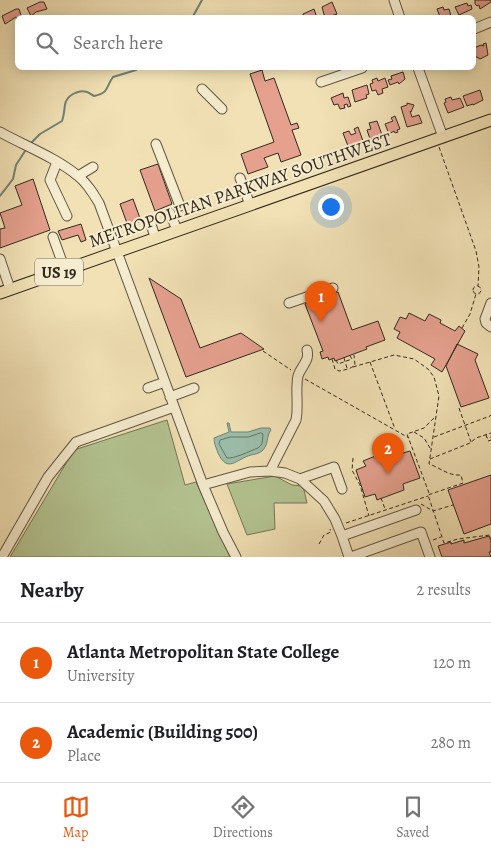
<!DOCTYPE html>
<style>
:root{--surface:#fff;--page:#f6f6f6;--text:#202124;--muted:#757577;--line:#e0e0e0;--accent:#ea580c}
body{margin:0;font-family:Alegreya,serif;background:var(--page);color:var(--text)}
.you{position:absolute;left:330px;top:206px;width:18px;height:18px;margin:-12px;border:4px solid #fff;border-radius:50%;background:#1a73e8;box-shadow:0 0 0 8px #1a73e833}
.badge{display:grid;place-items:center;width:32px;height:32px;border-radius:50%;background:var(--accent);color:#fff;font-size:16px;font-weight:700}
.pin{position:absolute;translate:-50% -41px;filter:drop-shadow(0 1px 2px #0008)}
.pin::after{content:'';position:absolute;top:26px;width:18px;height:15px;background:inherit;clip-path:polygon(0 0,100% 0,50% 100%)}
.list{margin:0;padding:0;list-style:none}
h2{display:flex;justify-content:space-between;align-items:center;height:65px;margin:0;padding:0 20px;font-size:21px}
h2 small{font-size:16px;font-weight:400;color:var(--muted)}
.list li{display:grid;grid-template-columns:32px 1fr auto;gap:15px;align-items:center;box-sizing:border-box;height:80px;padding:0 20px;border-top:1px solid var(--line)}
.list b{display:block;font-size:19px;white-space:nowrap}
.list p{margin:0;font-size:16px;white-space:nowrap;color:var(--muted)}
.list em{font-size:16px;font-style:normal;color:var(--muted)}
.icon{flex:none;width:28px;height:28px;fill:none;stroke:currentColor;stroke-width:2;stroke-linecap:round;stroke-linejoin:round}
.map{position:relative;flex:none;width:491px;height:557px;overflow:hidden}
.search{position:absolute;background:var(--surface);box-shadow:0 2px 12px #0003;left:15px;right:15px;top:15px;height:55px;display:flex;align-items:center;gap:12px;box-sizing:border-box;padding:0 18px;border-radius:8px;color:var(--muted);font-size:19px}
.sheet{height:225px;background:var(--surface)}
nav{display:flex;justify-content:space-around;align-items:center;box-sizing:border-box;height:70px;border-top:1px solid var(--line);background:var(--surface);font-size:14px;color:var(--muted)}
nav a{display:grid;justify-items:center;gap:2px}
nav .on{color:var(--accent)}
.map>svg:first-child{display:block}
.green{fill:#b4c492;stroke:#727658}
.water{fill:#9bbeaa;stroke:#718272}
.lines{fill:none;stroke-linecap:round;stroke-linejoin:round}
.shore{stroke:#667464;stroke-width:1}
.stream{stroke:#718272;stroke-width:2}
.building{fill:#e5a08e;stroke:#31291e}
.minor-casing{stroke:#615744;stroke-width:11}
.major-casing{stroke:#31291e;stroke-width:13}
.path{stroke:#31291e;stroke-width:1;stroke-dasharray:4 2.5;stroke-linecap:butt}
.minor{stroke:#f6eccf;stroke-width:9}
.major{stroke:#f1e1b5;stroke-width:11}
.labels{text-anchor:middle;stroke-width:4;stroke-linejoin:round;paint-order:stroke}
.shield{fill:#f6eccf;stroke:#6c6453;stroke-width:1}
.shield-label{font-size:16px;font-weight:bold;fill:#31291e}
.street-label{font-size:18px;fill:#31291e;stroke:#f6eccf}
</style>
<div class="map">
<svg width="491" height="557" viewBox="0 0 491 557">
<rect width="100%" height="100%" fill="#f1e1b5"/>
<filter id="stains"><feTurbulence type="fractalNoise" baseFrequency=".004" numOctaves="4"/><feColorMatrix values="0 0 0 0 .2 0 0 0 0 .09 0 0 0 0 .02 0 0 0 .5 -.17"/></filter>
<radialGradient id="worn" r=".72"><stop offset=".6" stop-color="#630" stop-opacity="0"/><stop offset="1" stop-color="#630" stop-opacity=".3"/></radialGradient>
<!-- green -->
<path class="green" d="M 167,420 L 185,485 L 196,482 L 230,557 L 10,557 L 74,450 Z
M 275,476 L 292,485 L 303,486 L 307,503 L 274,503 L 275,529 L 247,535 L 227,484 Z"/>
<!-- water -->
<path class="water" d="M 227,423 L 229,423 L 231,432 L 248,432 L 261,428 L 270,428 L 271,430 C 266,436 269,445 262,451 C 258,454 255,454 251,455 C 236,459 228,474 218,453 C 216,447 214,444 214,438 L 229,432 Z"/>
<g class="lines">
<!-- shore -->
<path class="shore" d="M 261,433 L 263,434 L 262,444 L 258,448 C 250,451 234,459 227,458 L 219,444 L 220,440 L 230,437 L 248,437 Z"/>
<!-- stream -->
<path class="stream" d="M 192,18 L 202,0
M 30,144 L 40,134 L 62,121 C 64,116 64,111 65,105 C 66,96 78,89 87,92 C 90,93 92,95 94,96 C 110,92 105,88 113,77 L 136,70 L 138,68
M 0,196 L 13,179 L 16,165 L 27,148"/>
</g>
<!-- building -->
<path class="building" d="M 475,0 L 491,0 L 491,2 L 480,9 L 479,5 L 477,6 L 475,4 Z
M 40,2 L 44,2 L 47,9 L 36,12 L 31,16 L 27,8 Z
M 332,2 L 337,14 L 325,18 L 322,7 Z
M 467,3 L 468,6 L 471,5 L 472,9 L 459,15 L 455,7 Z
M 443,7 L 444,10 L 449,9 L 451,16 L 448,18 L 438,18 L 440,17 L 437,9 Z
M 16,9 L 19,9 L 22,18 L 18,18 L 17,19 L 16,17 L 5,24 L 2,16 Z
M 314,9 L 317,18 L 304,18 L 303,14 Z
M 486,43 L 488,55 L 480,59 L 477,57 L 474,58 L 474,48 L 481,45 L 484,46 L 483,44 Z
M 262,70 L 265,81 L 274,78 L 291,125 L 297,123 L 299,128 L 292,130 L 301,155 L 281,162 L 278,153 L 264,158 L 268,167 L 248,174 L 241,154 L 274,142 L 250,74 Z
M 403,72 L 405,79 L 399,84 L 398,82 L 390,85 L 388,80 L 392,79 L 391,76 Z
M 377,78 L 378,81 L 385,78 L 388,87 L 382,89 L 383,93 L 378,95 L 376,90 L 372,91 L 370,84 L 373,83 L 372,80 Z
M 367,85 L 369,94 L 366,95 L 367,98 L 355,102 L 352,90 Z
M 480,90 L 483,100 L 473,105 L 473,104 L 467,106 L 463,96 Z
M 343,93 L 344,98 L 348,97 L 351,106 L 348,107 L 347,104 L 344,105 L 345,108 L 340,109 L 338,104 L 334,105 L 331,98 Z
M 451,97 L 452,100 L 460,98 L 464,107 L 448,113 L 444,103 L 446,102 L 445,99 Z
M 407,103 L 414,105 L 411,112 L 410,111 L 412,117 L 419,115 L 422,123 L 407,127 L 401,107 L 407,105 Z
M 395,116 L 400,129 L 397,130 L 398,132 L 395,133 L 394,131 L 389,134 L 385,124 L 393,121 L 391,118 Z
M 377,121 L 382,135 L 370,139 L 367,130 L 371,129 L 369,123 Z
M 358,127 L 363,141 L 355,146 L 354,144 L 348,146 L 343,133 L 349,131 L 351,135 L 356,133 L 354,129 Z
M 158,164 L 172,204 L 155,211 L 140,170 Z
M 33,179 L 50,230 L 0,248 L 0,229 L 5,228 L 0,213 L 22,205 L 15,186 Z
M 133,199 L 141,221 L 128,226 L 120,204 Z
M 81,224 L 86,240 L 81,242 L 78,235 L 62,240 L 58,231 Z
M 149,278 L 181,299 L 200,348 L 241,333 L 264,349 L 186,377 Z
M 338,292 L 352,330 L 378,321 L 385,340 L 366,347 L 367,349 L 335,361 L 334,358 L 329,360 L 328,357 L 322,359 L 320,352 L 323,351 L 305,304 Z
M 409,313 L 425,321 L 429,314 L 441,320 L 440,323 L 455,331 L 459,326 L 465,331 L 442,372 L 431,365 L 435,359 L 397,338 L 400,332 L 394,329 L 400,317 L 406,319 Z
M 457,344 L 478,354 L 475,360 L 489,398 L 461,407 L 446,366 Z
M 410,451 L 420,478 L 403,484 L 404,490 L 377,500 L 375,494 L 365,497 L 356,470 L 366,466 L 363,461 L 378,455 L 378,458 L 392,453 L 393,456 Z
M 491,475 L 491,524 L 464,534 L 448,490 Z
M 489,536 L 491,541 L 491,552 L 489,552 L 491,557 L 442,557 L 438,546 L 451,542 L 451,544 L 464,540 L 464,543 Z"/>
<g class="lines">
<!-- minor casing -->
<g class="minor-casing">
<path id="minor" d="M 394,0 L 400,18
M 474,29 L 491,22
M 418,68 L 443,137
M 321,82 L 362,68
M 202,89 L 222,109
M 0,132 C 25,146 55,157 78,176 C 87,183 93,193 99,203 L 203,485 L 223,532 L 236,557
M 156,144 L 180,206
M 57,162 L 50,180 L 67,216
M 78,176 L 93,167
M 240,178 L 250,205
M 170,213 L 177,230
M 150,221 L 155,237
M 53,237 L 65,270
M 0,259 L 10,289
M 289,303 L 333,288
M 491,303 L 485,319 L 486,323 L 491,327
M 148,388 L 165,382
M 170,397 L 194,388
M 270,471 L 285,473 L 300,479 L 334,467 L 342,489
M 300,479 L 324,501 L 335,519 L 342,536
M 203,485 L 250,472 L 270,471 L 296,420 C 299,405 295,390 298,376 C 301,366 310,361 307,350
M 2,557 L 48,477 L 76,442 L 174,407
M 349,557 L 342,536 L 416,510
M 351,557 L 421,532 L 430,557"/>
</g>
<!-- major casing -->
<g class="major-casing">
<path id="major" d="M 0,293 L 491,120"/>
</g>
<!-- path -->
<path class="path" d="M 439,147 L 476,251 L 479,267 L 478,286
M473 290a4 4 0 1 1 8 0a4 4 0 1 1-8 0Z
M 462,328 L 470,314 L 476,294
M 263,351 L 291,370
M 344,358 L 347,368
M 332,359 L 335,369 L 339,371 C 344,370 351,369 355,365 L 354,355
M 336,360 L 338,364 L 352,359 L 350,356
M 370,362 L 395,429
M 353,367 L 394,355 L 414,359 L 428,369 L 434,377 L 439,396 L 429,464 C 441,468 448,476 461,475 L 463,483 L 428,495 L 444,543 L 458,539 L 490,535 L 491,538
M 305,379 L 409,438
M 459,408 L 471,442
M 414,432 L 424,438 L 430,448
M 486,435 L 487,438 L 491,437
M 434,437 L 490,416 L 491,415
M 488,441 L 491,440
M 353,458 L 352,470 L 360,485 L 369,516
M 430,459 L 470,443 L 476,438 L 491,433
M 429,493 L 407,434 L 424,428 L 436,416
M 381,498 L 385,509
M 421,504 L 433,511 L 453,505
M 346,523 L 428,496
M 433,540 L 441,537
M 319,544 L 324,535 L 331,532 L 330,529"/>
<!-- minor -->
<use href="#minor" class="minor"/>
<!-- major -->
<use href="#major" class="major"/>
</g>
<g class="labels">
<!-- shield labels -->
<rect class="shield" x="35" y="258.5" width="48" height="27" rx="4"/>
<g class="shield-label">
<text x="59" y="278">US 19</text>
</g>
<!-- street labels -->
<g class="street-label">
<text transform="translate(240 190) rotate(-19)" y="6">METROPOLITAN PARKWAY SOUTHWEST</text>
</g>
</g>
<rect width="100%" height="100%" filter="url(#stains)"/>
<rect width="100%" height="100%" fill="url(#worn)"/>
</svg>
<div class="you"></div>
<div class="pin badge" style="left:321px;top:322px">1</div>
<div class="pin badge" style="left:388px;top:474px">2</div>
<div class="search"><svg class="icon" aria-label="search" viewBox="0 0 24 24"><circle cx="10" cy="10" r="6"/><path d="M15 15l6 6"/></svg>Search here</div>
</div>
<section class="sheet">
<h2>Nearby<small>2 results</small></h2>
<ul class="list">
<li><span class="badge">1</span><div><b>Atlanta Metropolitan State College</b><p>University</p></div><em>120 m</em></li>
<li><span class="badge">2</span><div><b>Academic (Building 500)</b><p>Place</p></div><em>280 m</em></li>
</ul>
</section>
<nav>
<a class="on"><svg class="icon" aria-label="map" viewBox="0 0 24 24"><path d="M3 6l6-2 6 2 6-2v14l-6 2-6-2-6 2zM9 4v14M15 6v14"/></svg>Map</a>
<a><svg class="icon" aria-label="directions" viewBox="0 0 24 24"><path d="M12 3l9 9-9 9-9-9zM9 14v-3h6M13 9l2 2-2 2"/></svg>Directions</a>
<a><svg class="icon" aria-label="saved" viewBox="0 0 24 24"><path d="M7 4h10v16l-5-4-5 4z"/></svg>Saved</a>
</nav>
